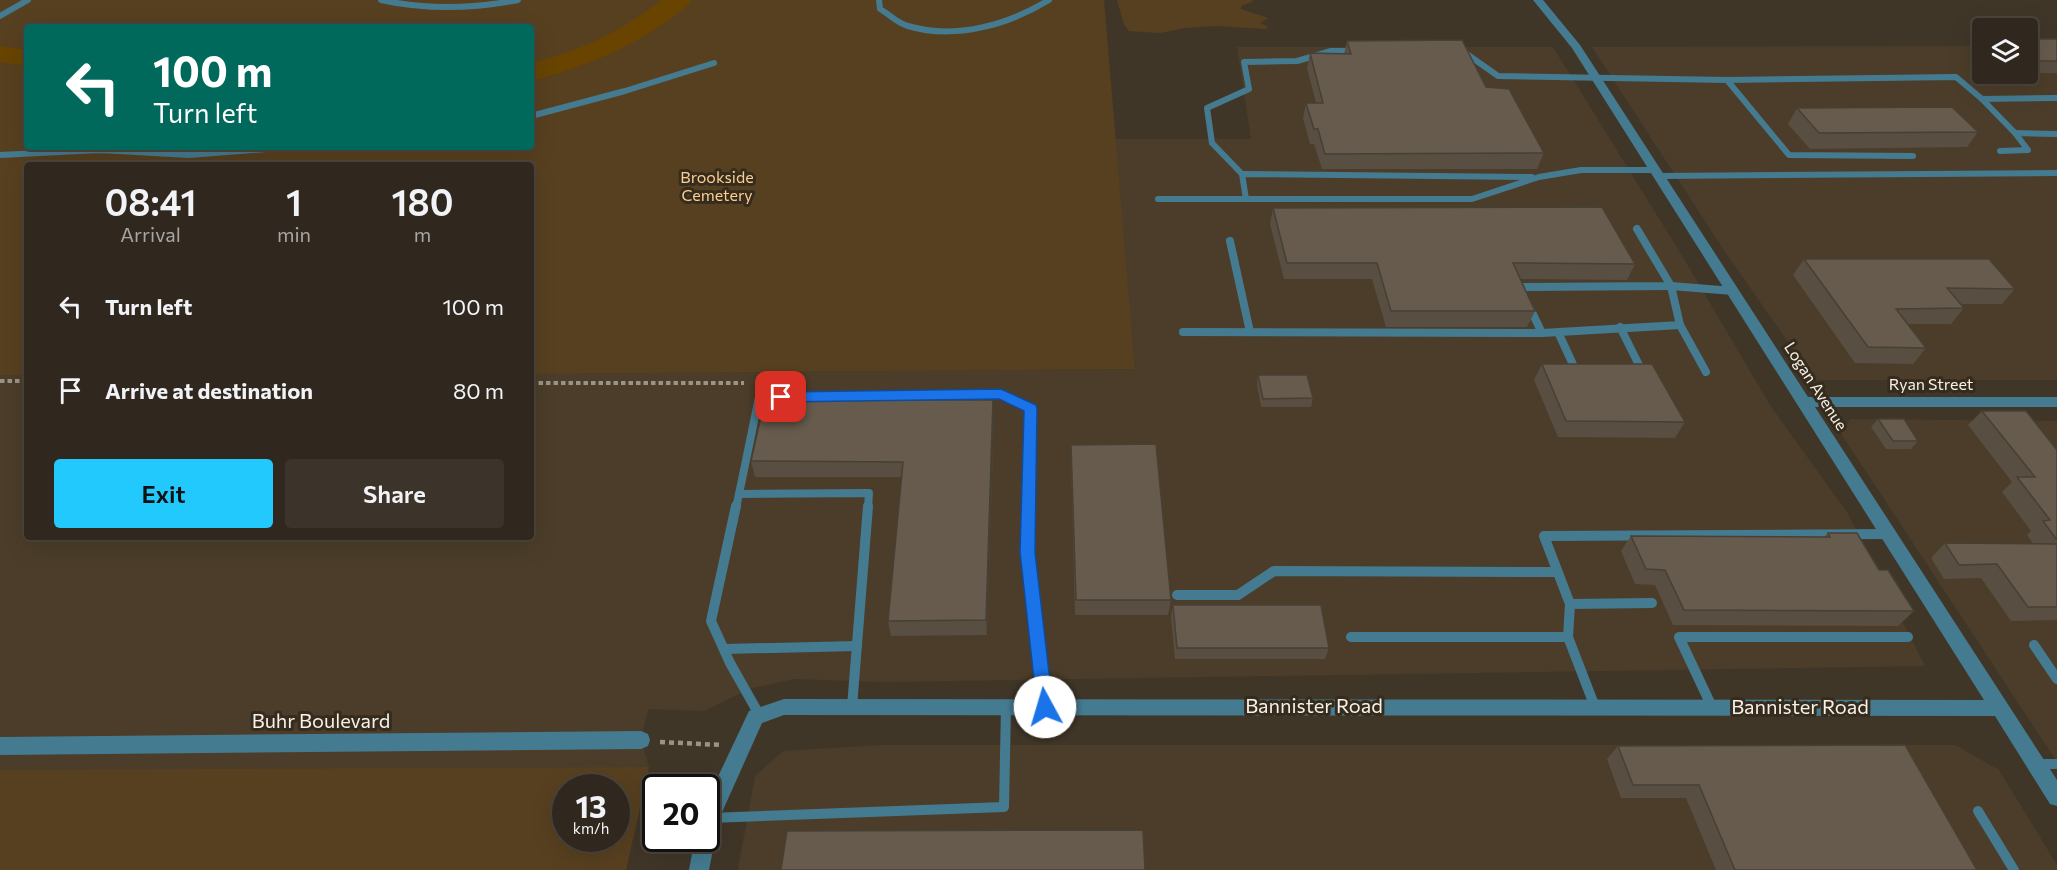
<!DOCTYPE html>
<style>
:root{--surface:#30281e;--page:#3c342b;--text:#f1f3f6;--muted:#a8a6a4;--line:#4b443c;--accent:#21c9fd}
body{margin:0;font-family:Commissioner,sans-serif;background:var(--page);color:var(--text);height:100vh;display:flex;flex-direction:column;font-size:22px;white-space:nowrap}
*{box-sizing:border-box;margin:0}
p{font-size:20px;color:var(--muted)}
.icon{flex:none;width:33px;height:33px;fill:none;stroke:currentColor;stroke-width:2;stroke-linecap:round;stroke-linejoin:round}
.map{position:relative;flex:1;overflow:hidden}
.side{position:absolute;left:24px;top:162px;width:510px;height:378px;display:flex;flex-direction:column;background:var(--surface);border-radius:6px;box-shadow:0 6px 24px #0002,0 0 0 2px var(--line)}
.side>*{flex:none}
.top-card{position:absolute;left:24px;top:24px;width:510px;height:126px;border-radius:6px;box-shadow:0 6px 24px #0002,0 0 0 2px var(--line);background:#00695c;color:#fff;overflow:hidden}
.tools{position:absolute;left:1972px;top:18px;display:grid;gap:12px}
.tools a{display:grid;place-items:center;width:66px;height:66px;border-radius:6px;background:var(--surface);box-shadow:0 6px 24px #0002,0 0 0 2px var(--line);font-size:30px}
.speed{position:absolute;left:552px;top:774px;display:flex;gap:12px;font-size:30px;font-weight:700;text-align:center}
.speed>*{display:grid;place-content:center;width:78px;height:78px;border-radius:50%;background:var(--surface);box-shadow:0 6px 24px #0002,0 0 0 2px var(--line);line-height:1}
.speed small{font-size:15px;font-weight:400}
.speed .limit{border:3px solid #111;border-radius:9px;background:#fff;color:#111}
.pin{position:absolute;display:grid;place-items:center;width:51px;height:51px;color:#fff;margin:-26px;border-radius:12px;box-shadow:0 3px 9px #0006}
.me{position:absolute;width:66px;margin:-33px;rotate:354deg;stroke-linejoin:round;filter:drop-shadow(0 0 4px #0008)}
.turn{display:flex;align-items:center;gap:21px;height:126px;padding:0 30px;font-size:27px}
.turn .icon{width:78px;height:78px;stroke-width:2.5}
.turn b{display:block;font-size:42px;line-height:51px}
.eta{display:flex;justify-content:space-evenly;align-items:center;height:102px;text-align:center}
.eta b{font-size:36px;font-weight:600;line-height:42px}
.button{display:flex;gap:12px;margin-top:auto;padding:12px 30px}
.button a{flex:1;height:69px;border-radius:6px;background:var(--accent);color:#111;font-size:24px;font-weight:600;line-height:69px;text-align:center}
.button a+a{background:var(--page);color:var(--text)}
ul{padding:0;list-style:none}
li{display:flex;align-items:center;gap:18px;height:84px;padding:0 30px}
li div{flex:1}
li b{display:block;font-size:22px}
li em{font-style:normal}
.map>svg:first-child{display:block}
</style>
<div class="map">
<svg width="2057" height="870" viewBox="0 0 2057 870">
<rect width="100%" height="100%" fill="#403628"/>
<!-- built -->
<g fill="#4b3d29" fill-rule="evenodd">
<polygon points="2028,45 2057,45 2057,380 1815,380 1727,255 1592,47 1983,46 1983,74 2028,74"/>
<path d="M1237,47H1553L1684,259L1770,405L1848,514L1925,666L884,682L795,679L752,688L704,711L648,709L641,740L649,767L626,870H0V375H27V537H531V374L1135,369L1115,139H1251ZM566,788H616V838H566Z"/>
<polygon points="1851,419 2057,421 2057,762 1840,432"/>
<polygon points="882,745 1955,745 1999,770 2057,865 2057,870 738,870 755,776 783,751"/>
</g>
<!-- green -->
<g fill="#574020" fill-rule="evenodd">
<path d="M0,0H1104L1135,369L531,374V165H27V375H0ZM27,27H531V147H27Z"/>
<polygon points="1117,0 1251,0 1254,1 1241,6 1241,9 1268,18 1260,23 1268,27 1266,29 1216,26 1185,28 1160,33 1129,31 1124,24"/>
<path d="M649,767L626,870H0V770ZM566,788H616V838H566Z"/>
</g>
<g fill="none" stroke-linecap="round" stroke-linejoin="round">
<!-- river -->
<g fill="#684400" fill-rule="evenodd">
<path d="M662,0H691L687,6C640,44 590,66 531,81V63C579,52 623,30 662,0Z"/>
<polygon points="0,46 27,50 27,66 0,62"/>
</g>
<!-- path-far1 -->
<g stroke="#9b9387" stroke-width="4" stroke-dasharray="4.5 3" stroke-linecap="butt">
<polyline points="0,381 27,381"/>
<polyline points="531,383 744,383"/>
</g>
<!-- path -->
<polyline stroke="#9b9387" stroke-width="4.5" stroke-dasharray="5 4" stroke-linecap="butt" points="660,742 722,745"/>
<!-- service-far2 -->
<g stroke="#457b91" stroke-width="6">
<path d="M381,0C427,10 472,9 518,0"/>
<path d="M879,0L880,9C889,14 897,23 908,26C955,40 1008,25 1049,0"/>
<polyline points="0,16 28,0"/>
<polyline points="1464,52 1498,76 1727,80 1956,77 1982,99 2057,98"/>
<polyline points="1727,80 1789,155 1913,156"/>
<polyline points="1982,99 2015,133"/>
<polyline points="531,116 625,91 714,63"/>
<polyline points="2000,151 2028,150 2015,133 2057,134"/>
<polyline points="0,155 100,150 189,155 293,147"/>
<polyline points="1242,174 1212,143 1207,108 1249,89 1244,62 1297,61 1331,51 1355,51"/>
<polyline points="1659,176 2057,173"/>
<polyline points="1158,199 1472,199 1539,177 1581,170 1655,170"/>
<polyline points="1246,199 1242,174 1532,177"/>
</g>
<!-- service-far1 -->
<g stroke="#457b91" stroke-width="8">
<polyline points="1230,241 1250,332"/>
<polyline points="1523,292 1520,287 1671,286 1637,229"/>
<polyline points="1529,306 1542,333"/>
<polyline points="1680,325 1706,372"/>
<polyline points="1620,327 1642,371"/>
<polyline points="1183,332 1542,333 1680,325 1671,286 1733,291"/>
<polyline points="1558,332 1576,371"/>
<polyline points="739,494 759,397 1001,394 1031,408 1029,508"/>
<polyline points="736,508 739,494 869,493 868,508"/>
</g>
<!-- service -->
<g stroke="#457b91" stroke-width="10">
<polyline points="736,506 711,621 730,663 760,716"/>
<polyline points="1029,506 1028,552 1045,707"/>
<polyline points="1177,595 1238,595 1274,571 1556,572"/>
<polyline points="1570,604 1544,536 1889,534"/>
<polyline points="1351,637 1568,637 1595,707"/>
<polyline points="1568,637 1570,604 1652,603"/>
<polyline points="2034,645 2057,679"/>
<polyline points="724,649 857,646"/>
<polyline points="852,707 868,506"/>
<polyline points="1712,707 1679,637 1908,637"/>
<polyline points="2036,764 2057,764"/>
<polyline points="1978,811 2014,870"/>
<polyline points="709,818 1004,807 1006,707"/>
</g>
<!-- minor -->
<g fill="#457b91" fill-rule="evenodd">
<polygon points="1533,0 1543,0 1580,45 1808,397 2057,397 2057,407 1815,407 2057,780 2057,806 2050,804 1995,716 784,715 762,723 719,819 709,870 689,870 695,838 706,838 706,802 749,711 784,699 1984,700 1572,48"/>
<polygon points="641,731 648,734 650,740 648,746 641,749 0,755 0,737"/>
</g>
</g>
<!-- wall -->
<g fill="#584e41">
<polygon points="1980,39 1983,39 1983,60 1972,50"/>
<rect x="2028" y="39" width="29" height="34"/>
<polygon points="1347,41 1486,87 1544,153 1537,169 1322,169 1314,144 1310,144 1303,118 1306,103 1316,103 1307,68 1310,53 1344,54"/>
<polygon points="1797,108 1978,132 1967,147 1810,149 1788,124"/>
<polygon points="1273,208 1635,264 1627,280 1520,279 1535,311 1527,327 1386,327 1372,279 1284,279 1270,224"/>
<polygon points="1804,259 2015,289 2002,304 1960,304 1964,308 1951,324 1908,324 1926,348 1913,364 1855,363 1793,275"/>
<polygon points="1542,364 1685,422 1675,438 1558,437 1534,380"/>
<polygon points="1258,375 1313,398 1311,407 1261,407 1257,384"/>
<polygon points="1982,411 2057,450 2057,620 2011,621 1981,578 1944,579 1931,558 1945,543 2033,544 2027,535 2031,531 2002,492 2012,482 1968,425"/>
<polygon points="994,416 987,635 891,636 888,621 902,477 755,477 751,461"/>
<polygon points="1878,419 1918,441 1911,449 1886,449 1871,427"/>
<polygon points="1071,445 1171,600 1168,615 1075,615 1071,460"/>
<polygon points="1828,533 1879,570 1914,611 1898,626 1673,625 1655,585 1635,584 1621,551 1631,536 1824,537"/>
<polygon points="1173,605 1329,648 1325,659 1175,659 1171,616"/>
<polygon points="1618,746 1977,870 1716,870 1686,798 1621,798 1607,759"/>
</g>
<!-- shaded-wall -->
<polygon fill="#474035" points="993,400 994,416 987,635 986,620"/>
<!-- building -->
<g fill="#665b4c" stroke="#474035" stroke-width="1.5">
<rect x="2028" y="39" width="29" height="22"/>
<polygon points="1462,40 1486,87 1509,89 1544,153 1325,154 1318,129 1314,129 1306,103 1323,103 1310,53 1351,54 1347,41"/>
<polygon points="1952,107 1978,132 1819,133 1797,108"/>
<polygon points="1602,207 1635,264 1513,263 1535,311 1391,311 1377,263 1287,263 1273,208"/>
<polygon points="1804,259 1989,259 2015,289 1947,288 1964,308 1896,309 1926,348 1868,347"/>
<polygon points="1542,364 1652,364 1685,422 1566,421"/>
<polygon points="1258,375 1307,375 1313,398 1263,399"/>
<polygon points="765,399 993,400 986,620 888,621 903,462 751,461"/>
<polygon points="1982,411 2026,411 2057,450 2057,540 2043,521 2050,520 2017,477 2035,477"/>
<polygon points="1878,419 1904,419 1918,441 1893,441"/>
<polygon points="1156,444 1171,600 1076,600 1071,445"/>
<polygon points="1828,533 1857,533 1879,570 1888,570 1914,611 1684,610 1665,570 1646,569 1631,536 1830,537"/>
<polygon points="1945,543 2057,544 2057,607 2028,607 1997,564 1959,565"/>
<polygon points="1173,605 1321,605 1329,648 1177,648"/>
<polygon points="1905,745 1977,870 1735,870 1699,785 1633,785 1618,746"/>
<polygon points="1143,830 1145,870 781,870 787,831"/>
</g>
<!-- route -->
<polygon fill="#1a73e8" stroke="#114b97" stroke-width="1.5" points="1001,389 1036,405 1037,408 1035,552 1053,707 1051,712 1045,715 1039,712 1037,707 1020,552 1024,411 999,399 781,402 774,397 781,392"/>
<g text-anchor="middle" stroke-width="6" stroke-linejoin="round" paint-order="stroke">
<!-- park labels -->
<g font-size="16" fill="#fcce90" stroke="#362c1e">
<text x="717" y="183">Brookside<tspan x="717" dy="18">Cemetery</tspan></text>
</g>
<!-- street labels -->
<g font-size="16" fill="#f8f1e8" stroke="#362c1e">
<text x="1931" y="390">Ryan Street</text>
<text transform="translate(1816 386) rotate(57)" y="6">Logan Avenue</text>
</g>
<!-- near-street labels -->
<g font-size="20" fill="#f8f1e8" stroke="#362c1e">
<text x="1314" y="713">Bannister Road</text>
<text x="1800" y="714">Bannister Road</text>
<text x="321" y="728">Buhr Boulevard</text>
</g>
</g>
</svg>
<div class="tools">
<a><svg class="icon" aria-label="layers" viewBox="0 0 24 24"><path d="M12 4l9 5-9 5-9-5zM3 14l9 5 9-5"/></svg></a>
</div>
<div class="speed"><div>13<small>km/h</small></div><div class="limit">20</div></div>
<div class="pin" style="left:781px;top:397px;background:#d93025"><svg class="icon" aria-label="arrive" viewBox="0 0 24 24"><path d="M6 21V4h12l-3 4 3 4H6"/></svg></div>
<svg class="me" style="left:1045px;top:707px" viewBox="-20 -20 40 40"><circle r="19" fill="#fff"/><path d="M0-13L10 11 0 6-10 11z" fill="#1a73e8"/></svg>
<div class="top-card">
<div class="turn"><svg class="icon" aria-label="left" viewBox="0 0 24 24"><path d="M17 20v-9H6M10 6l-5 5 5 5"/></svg><div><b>100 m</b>Turn left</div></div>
</div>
<section class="side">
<div class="eta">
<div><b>08:41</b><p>Arrival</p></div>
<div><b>1</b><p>min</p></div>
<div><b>180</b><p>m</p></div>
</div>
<ul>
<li><svg class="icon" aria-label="left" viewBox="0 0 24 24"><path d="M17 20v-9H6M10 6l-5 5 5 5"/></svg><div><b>Turn left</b></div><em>100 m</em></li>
<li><svg class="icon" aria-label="arrive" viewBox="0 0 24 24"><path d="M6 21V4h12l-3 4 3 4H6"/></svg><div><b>Arrive at destination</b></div><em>80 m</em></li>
</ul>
<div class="button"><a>Exit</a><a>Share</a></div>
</section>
</div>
